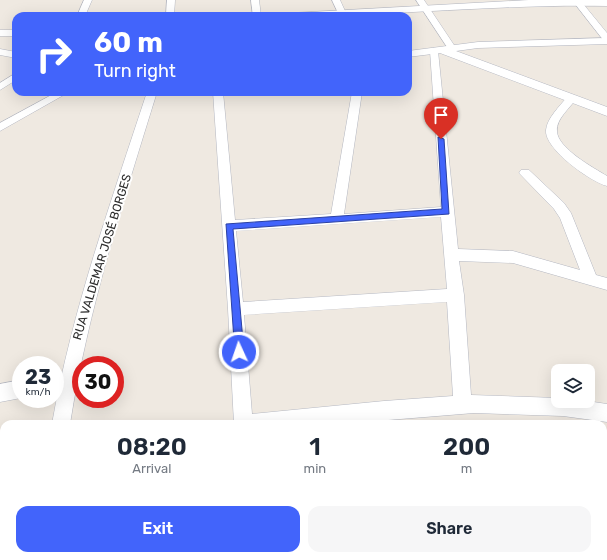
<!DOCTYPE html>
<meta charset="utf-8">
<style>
:root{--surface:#fff;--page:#f6f6f7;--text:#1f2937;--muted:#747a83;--accent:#4264fb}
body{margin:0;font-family:Rubik,sans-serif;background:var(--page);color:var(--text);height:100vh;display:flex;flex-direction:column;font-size:15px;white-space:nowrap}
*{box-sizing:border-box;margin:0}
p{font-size:13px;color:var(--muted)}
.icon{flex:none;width:22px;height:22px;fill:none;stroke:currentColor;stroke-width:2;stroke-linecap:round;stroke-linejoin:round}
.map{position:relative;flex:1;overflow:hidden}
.sheet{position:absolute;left:0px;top:420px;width:607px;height:140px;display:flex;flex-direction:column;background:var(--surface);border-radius:12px 12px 0 0;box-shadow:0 4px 16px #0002}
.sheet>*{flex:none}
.guide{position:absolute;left:12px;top:12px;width:400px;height:84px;border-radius:12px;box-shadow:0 4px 16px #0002;background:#4264fb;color:#fff;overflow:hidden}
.controls{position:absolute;left:551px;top:364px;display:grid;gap:8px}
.controls a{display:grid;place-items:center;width:44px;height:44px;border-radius:8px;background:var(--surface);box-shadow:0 4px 16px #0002;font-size:20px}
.speed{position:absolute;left:12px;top:356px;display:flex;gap:8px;font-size:20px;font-weight:700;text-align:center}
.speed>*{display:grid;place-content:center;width:52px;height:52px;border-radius:50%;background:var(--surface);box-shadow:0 4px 16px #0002;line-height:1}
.speed small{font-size:10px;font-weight:400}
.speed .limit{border:6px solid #d22;background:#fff;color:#111}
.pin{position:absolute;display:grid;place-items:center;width:34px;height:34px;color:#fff;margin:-41px -17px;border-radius:50% 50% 50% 0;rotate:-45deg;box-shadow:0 0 4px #0007}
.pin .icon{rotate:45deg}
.me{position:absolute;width:44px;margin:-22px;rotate:357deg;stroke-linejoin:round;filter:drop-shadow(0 0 3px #0008)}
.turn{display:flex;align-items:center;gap:14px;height:84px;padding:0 16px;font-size:18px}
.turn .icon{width:52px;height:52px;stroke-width:2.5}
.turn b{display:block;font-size:28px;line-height:34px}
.eta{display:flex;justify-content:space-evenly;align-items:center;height:68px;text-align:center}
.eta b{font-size:24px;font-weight:600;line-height:28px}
.cta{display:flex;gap:8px;margin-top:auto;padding:8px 16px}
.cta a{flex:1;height:46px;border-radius:12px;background:var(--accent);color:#fff;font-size:16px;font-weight:600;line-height:46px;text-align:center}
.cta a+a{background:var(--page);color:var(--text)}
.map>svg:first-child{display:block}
</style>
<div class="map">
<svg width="607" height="560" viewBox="0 0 607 560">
<rect width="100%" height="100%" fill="#efe9e1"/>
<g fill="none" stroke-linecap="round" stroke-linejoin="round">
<!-- minor casing -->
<g stroke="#b4b7c1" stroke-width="1">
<g id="minor">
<polygon points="84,0 92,0 85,16 77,16"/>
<polygon points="167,0 175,0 174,16 166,16"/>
<polygon points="251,0 259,0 261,16 253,16"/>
<polygon points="332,0 340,0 346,13 345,15 339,15"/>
<polygon points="416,0 424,0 456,48 455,50 449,50"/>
<polygon points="572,0 580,0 607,33 607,42 604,41"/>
<path d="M434,48L438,51L458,249L513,251L580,270L560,218L554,209L519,173L521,170H529L564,203L571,213L596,275L607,278V290L513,263L459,261L464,295L471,395L558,398V401H587L607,404V422L563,416L474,413L339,424H234L228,309L213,92H223L235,220L331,214L352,92H362L344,214L441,207L430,51ZM441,217L447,289L243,302L236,231ZM447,302L453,396L384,401L252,414L244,315Z"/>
<polygon points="16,73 16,80 0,90 0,83"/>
<polygon points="57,92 69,92 0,131 0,123"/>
<path d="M147,92H157C123,202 88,310 70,424H52C72,310 111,202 147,92Z"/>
<path d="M571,96L576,99C570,108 556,119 557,131C557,148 594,168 607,176V186C591,182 544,149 546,130C547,118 560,106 567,97Z"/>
<polygon points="21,380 21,398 0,402 0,384"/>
<rect x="32" y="556" width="22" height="4"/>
<rect x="207" y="556" width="22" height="4"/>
</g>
</g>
<!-- tertiary casing -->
<g stroke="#b4b7c1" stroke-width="1">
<g id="tertiary">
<path d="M529,0H607V6C500,4 394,16 288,16L293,13Z"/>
<rect x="0" y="30" width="16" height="6"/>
<polygon points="607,38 607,44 478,48 456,51 607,107 607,116 440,53 408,57 408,51 478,42"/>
<polygon points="0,49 16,52 16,58 0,55"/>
</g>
</g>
<!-- minor -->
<use href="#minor" fill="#fff" fill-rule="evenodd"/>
<!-- tertiary -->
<use href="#tertiary" fill="#fff" fill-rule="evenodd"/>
</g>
<!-- route -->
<polygon fill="#4264fb" stroke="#2b41a3" points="438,137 444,139 449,214 233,229 244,352 242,355 239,357 235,355 226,224 442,209"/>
<g text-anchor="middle" stroke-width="4" stroke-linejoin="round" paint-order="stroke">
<!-- street labels -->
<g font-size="12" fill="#2e2e2e" stroke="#fff">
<text transform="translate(102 257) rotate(-73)" y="4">RUA VALDEMAR JOSÉ BORGES</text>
</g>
</g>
</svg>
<div class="controls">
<a><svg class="icon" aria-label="layers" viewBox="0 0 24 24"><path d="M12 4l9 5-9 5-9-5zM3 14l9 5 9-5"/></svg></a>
</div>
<div class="speed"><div>23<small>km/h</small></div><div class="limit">30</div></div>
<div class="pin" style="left:441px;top:139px;background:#d93025"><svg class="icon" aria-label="arrive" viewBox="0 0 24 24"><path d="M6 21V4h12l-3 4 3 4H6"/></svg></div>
<svg class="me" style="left:239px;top:352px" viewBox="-20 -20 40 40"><circle r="17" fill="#4264fb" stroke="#fff" stroke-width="3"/><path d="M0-11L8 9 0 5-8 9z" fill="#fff"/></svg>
<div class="guide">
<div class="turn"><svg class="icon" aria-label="right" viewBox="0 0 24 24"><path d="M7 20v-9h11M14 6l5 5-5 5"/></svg><div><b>60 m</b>Turn right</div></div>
</div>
<section class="sheet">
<div class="eta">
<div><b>08:20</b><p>Arrival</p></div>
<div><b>1</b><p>min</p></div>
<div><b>200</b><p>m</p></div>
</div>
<div class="cta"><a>Exit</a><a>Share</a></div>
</section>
</div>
